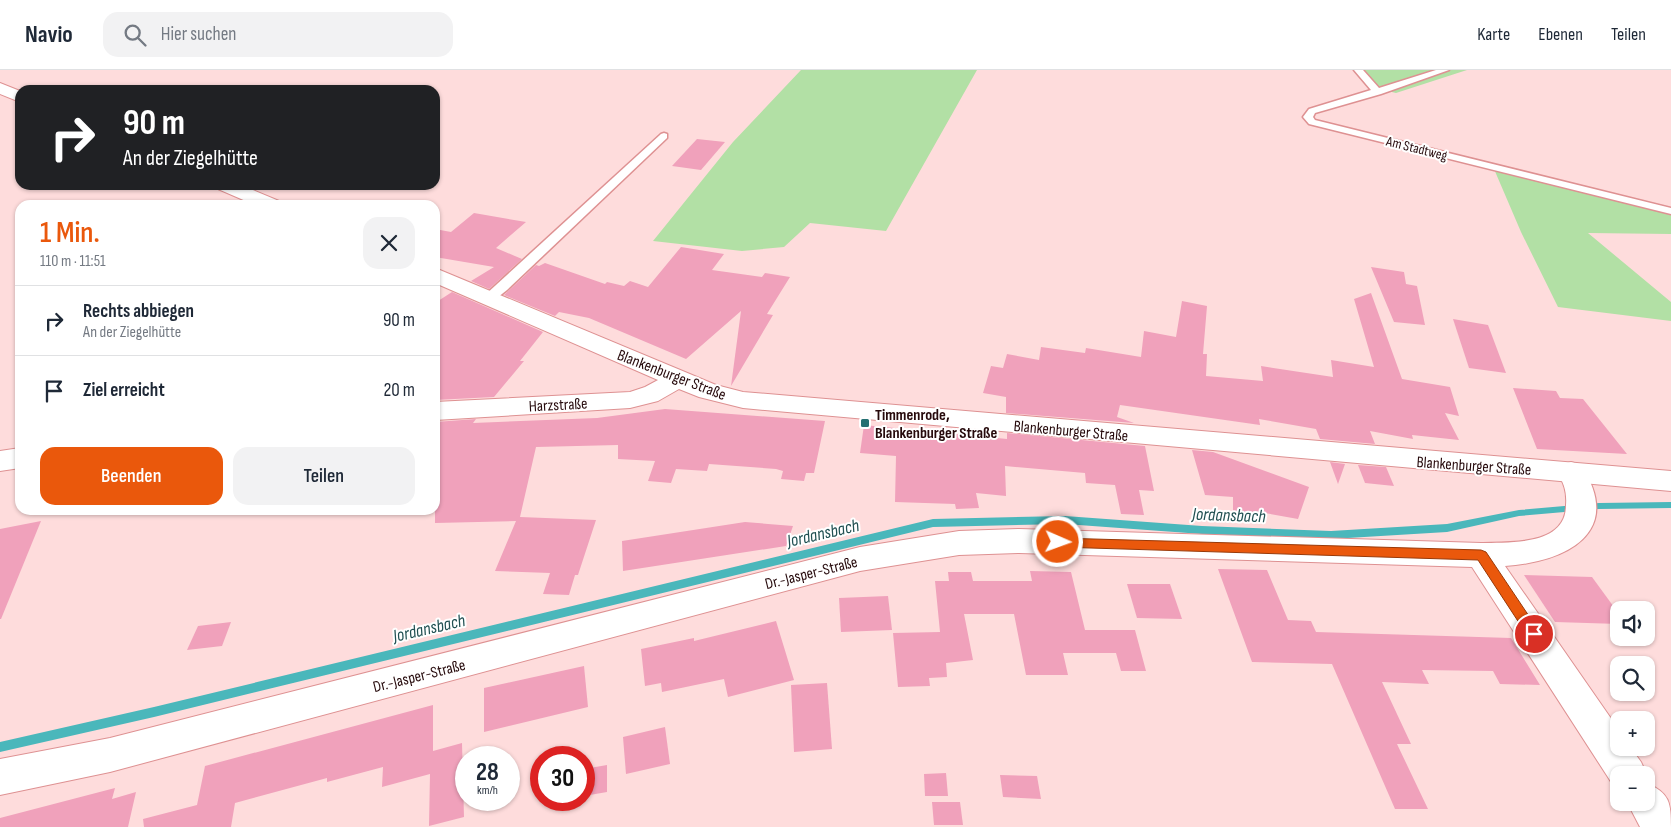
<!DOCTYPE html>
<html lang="de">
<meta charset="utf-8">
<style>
:root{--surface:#fff;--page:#f2f2f3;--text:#1f2937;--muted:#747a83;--line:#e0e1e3;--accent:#ea580c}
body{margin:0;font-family:"Sofia Sans Condensed",sans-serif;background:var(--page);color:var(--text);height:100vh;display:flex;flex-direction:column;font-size:19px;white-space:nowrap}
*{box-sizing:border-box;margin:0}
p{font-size:16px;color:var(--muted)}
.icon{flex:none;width:28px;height:28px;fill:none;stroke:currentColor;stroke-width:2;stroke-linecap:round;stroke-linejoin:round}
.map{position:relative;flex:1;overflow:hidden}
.panel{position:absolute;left:15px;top:130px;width:425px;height:315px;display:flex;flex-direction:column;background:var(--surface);border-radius:15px;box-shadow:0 1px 4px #0004}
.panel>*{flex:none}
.guide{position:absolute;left:15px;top:15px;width:425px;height:105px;border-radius:15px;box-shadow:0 1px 4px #0004;background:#202124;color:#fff;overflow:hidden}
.fabs{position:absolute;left:1610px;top:531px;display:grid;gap:10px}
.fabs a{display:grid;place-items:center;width:45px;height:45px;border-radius:10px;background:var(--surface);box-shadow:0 1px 4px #0004;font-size:25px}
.speed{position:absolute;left:455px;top:676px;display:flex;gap:10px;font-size:25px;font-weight:700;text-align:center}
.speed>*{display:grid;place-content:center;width:65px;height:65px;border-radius:50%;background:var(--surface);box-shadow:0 1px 4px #0004;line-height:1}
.speed small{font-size:12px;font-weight:400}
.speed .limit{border:8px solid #d22;background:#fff;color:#111}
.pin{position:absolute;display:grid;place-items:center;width:42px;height:42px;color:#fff;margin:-21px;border:2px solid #fff;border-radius:50%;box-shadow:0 1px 5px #0007}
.me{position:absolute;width:55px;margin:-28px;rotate:92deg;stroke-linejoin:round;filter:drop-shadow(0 0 4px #0008)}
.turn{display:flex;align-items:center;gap:18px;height:105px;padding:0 25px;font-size:22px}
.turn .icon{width:65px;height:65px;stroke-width:2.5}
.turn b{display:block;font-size:35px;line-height:42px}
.round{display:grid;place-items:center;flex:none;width:52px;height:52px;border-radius:15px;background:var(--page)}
.head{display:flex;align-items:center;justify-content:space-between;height:85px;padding:0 25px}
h1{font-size:30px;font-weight:600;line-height:38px;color:var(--accent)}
.button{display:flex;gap:10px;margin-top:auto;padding:10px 25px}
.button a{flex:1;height:58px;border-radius:15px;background:var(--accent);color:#fff;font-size:20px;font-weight:600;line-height:58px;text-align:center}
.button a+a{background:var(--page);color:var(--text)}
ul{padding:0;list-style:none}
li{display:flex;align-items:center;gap:15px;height:70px;padding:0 25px;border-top:1px solid var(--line)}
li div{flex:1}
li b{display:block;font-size:19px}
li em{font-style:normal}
header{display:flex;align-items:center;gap:30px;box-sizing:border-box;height:70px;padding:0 25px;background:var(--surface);border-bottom:1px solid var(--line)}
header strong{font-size:24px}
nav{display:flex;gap:28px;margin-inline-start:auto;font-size:18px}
.search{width:350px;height:45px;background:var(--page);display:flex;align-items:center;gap:12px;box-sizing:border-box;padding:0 18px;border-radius:15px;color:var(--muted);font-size:19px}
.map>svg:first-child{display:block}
</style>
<header>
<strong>Navio</strong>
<div class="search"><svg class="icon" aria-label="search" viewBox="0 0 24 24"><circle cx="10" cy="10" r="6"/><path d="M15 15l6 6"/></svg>Hier suchen</div>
<nav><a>Karte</a><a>Ebenen</a><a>Teilen</a></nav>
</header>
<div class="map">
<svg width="1671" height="757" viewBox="0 0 1671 757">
<rect width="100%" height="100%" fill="#fedcdc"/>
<!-- green -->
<g fill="#b2e0a5">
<polygon points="801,0 977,0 886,161 810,153 784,177 742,181 653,171 733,72"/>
<polygon points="1355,0 1467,0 1396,23 1371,17"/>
<polygon points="1494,99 1671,143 1671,164 1588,163 1671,232 1671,251 1558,237 1521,162"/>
</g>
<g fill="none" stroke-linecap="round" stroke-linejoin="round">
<!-- stream -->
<polygon fill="#4ab7bb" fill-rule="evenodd" points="1671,432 1671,438 1599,439 1519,446 1447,462 1331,469 1202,464 1065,454 933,457 154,647 0,682 0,672 154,637 933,449 1065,446 1202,456 1331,461 1447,454 1519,440 1599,433"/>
</g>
<!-- building -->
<g fill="#f0a1bb">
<polygon points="697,69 725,72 701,100 672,96"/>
<polygon points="474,143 526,152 496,178 522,189 489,219 471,211 494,197 435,187 435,159 451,162"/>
<polygon points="681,177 724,184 712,200 762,207 765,203 790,207 767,244 773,245 731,316 741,241 686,289 589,248 559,242 555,246 504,225 536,195 539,196 545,193 605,214 607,212 624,216 630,211 648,217"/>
<polygon points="1371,197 1404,202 1406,214 1417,216 1425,255 1394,252"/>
<polygon points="452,222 543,262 520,291 524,291 494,327 435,330 435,233"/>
<polygon points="1371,223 1402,309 1450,317 1459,346 1445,343 1459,370 1412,365 1413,369 1370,361 1375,374 1320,369 1316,359 1259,349 1260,355 1120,335 1117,347 1134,353 1006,343 1006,327 983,323 991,296 1003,298 1007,284 1039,290 1041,277 1085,283 1086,278 1141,287 1144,261 1176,267 1182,231 1207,236 1203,284 1207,284 1206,306 1263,311 1261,296 1333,307 1331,290 1374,297 1354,229"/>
<polygon points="1453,249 1488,255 1506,303 1469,298"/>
<polygon points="1513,318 1556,321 1560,328 1583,329 1627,384 1537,379"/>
<polygon points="665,339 825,351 814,403 806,403 804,411 781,409 783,401 776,399 709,394 707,401 676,399 671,413 648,411 655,391 618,389 618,375 536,377 520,447 596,450 578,505 575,505 569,525 543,524 550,503 495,501 516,451 435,453 435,352 476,349 473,353 597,348"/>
<polygon points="864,355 1007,369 1007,363 1145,376 1154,421 1139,420 1144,445 1121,444 1115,415 1086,413 1085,403 1005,396 1006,426 976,423 979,438 956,439 955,434 895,432 896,386 860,383"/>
<polygon points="1192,380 1213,382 1309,417 1298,449 1259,442 1257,451 1233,444 1233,427 1205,425"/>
<polygon points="1330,392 1345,394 1338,414"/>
<polygon points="1358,395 1386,397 1394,416 1365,413"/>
<polygon points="41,451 1,549 0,549 0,459"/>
<polygon points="745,452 793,456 786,476 623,501 622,471"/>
<polygon points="1218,499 1267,500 1288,550 1311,551 1316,562 1511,568 1540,615 1500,614 1493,601 1422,600 1429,614 1382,612 1411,674 1397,674 1428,739 1395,739 1332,594 1252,592"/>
<polygon points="1030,501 1071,502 1085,560 1135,560 1146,601 1121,601 1116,583 1063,583 1068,605 1026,605 1014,544 964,544 973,590 946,593 947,607 929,608 930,616 898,617 893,563 940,562 935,511 949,511 948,502 971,502 973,511 1032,511"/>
<polygon points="1524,505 1592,507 1619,544 1619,554 1555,552"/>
<polygon points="1127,514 1170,514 1182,549 1137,548"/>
<polygon points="888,526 892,560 841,562 839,528"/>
<polygon points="776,551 794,610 728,627 724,609 662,622 661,613 645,616 641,579 694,568 694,571"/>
<polygon points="231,552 222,576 187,580 198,556"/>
<polygon points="584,596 588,637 484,662 484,618"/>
<polygon points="827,613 832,679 794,682 791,615"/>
<polygon points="433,635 433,681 462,673 464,747 429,756 430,704 382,717 383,697 327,712 327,708 235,733 231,757 144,757 143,749 197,735 205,696"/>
<polygon points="665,657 670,694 626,704 623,667"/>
<polygon points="607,695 607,722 584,726 584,699"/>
<polygon points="946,703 948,726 925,726 924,704"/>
<polygon points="1000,705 1037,706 1041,729 1003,727"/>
<polygon points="115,718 112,729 136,722 128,757 0,757 0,748"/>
<polygon points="932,732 960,732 963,755 934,755"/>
</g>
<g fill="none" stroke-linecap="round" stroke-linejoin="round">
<!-- lane casing -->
<g stroke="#de9192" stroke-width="3">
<g id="lane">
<polygon points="1354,0 1363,0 1379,18 1436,0 1449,0 1381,24 1315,43 1313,47 1315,50 1671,138 1671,144 1309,54 1303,47 1309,39 1371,20"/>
<polygon points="664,63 667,64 667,68 507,220 493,231 485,231 483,228 485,225 661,64"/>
</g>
</g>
<!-- street casing -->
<g stroke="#de9192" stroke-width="2">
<g id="street">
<path d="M1571,392L1581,395C1625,463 1566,492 1505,496L1619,660V678H1631L1641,692L1647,705L1646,707V705H1619V719L1615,718L1472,497L1019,483L959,485L860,501L110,702L0,725V689L110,668L860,477L959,461L1019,459L1481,473C1510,472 1566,476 1566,435C1567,422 1564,413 1557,402L1561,395Z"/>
<path d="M1646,713C1670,723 1671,733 1671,757H1640L1627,732H1646Z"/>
</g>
</g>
<!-- secondary casing -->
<g stroke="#de9192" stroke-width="2">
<g id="secondary">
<polygon points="0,13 20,21 20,32 0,24"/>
<polygon points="215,115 241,115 279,131 282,135 255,135 218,119"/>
<polygon points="435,198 685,302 716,315 743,322 1671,401 1671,421 743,338 699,327 679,319 658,331 630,338 435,350 435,332 630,322 645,317 658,310 435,213"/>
<polygon points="20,378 20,398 0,401 0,381"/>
</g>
</g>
<!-- lane -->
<use href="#lane" fill="#fff" fill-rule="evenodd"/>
<!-- street -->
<use href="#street" fill="#fff" fill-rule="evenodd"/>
<!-- secondary -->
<use href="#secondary" fill="#fff" fill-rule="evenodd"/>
</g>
<!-- route -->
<polygon fill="#ea580c" stroke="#983908" points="1058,468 1481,480 1486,482 1541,564 1539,568 1534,569 1529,568 1478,490 1058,477 1053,476 1051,472 1053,469"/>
<!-- markers -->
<rect fill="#247072" stroke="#fff" stroke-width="2" x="860" y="348" width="10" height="10" rx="2.5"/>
<g text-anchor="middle" stroke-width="4" stroke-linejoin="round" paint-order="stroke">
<!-- far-street labels -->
<g font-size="14" fill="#260a0c" stroke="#fff">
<text transform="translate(1417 78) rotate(14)" y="5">Am Stadtweg</text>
</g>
<!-- street labels -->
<g font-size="16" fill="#260a0c" stroke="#fff">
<text transform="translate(672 304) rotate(21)" y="6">Blankenburger Straße</text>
<text transform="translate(558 334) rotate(-3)" y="6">Harzstraße</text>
<text transform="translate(1071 360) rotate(5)" y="6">Blankenburger Straße</text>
<text transform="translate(1474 395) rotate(4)" y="6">Blankenburger Straße</text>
<text transform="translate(811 502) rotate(-14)" y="6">Dr.-Jasper-Straße</text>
<text transform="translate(419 605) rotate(-14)" y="6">Dr.-Jasper-Straße</text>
</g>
<!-- poi labels -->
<g font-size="16" font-weight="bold" fill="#260a0c" stroke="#fff" text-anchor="start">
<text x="875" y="350">Timmenrode,<tspan x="875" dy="18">Blankenburger Straße</tspan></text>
</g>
<!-- water labels -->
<g font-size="18" font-style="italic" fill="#215052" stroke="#fff">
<text transform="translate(1229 445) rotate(2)" y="6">Jordansbach</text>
<text transform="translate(823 463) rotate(-13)" y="6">Jordansbach</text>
<text transform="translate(429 558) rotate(-13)" y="6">Jordansbach</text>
</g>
</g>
</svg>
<div class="fabs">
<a><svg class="icon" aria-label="sound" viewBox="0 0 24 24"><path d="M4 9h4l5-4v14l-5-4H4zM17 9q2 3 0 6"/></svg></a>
<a><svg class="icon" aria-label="search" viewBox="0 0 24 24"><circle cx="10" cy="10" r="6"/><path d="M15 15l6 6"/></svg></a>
<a>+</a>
<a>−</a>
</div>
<div class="speed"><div>28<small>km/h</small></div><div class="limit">30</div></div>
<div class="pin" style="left:1534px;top:564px;background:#d93025"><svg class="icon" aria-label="arrive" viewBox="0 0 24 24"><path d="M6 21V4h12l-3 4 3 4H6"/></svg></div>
<svg class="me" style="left:1058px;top:472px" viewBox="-20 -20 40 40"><circle r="17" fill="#ea580c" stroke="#fff" stroke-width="3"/><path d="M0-11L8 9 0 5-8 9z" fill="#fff"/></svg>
<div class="guide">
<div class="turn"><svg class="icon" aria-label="right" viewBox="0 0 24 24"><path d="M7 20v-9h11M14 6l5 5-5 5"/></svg><div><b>90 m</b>An der Ziegelhütte</div></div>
</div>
<section class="panel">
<div class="head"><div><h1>1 Min.</h1><p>110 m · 11:51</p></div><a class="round"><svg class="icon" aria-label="close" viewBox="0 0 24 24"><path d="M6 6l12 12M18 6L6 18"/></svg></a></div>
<ul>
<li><svg class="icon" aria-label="right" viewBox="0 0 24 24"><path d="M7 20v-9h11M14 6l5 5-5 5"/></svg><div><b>Rechts abbiegen</b><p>An der Ziegelhütte</p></div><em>90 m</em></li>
<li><svg class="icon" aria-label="arrive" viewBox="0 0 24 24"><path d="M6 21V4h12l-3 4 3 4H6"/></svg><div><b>Ziel erreicht</b></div><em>20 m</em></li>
</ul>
<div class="button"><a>Beenden</a><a>Teilen</a></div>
</section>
</div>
